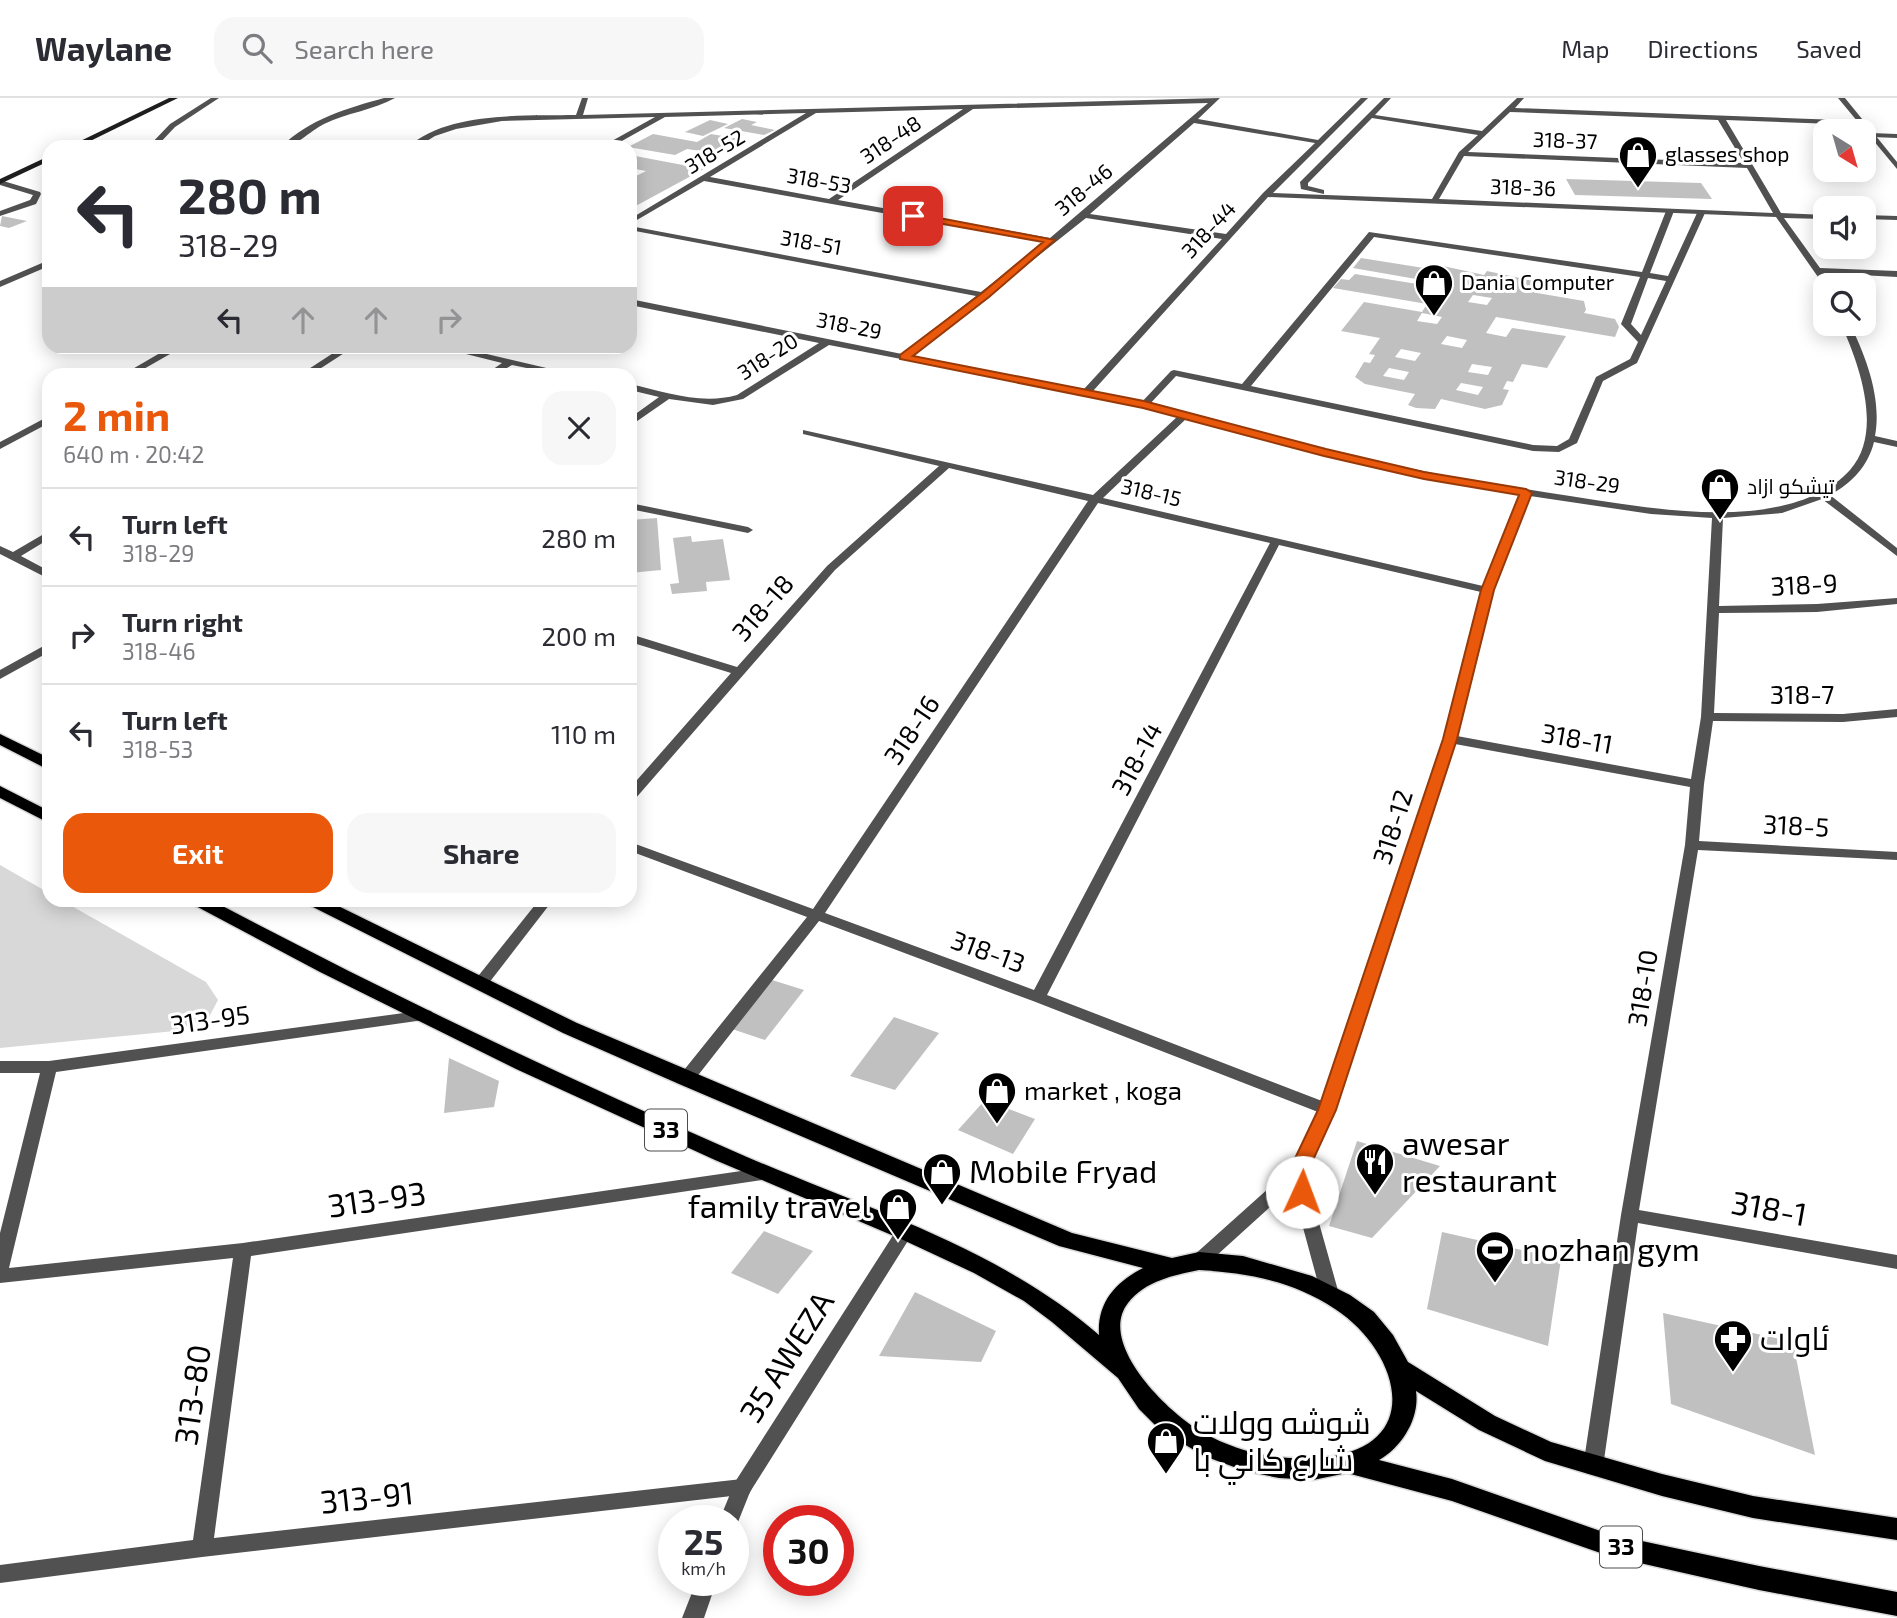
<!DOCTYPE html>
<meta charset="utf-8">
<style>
:root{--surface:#fff;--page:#f7f7f7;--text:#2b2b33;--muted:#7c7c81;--line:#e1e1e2;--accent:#ea580c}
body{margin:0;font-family:"Exo 2",Cairo,sans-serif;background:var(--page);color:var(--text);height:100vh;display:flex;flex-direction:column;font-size:26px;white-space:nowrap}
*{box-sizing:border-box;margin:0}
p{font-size:23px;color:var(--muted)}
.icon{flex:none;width:38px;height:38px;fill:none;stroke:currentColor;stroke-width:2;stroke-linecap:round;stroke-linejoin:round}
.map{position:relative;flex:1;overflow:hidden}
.sheet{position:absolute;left:42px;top:270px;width:595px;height:539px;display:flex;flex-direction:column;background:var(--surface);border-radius:21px;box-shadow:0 4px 18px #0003}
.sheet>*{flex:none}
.hud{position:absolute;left:42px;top:42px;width:595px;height:214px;border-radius:21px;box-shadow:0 4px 18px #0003;background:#fff;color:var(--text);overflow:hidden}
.needle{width:46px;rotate:143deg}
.buttons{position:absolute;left:1813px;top:21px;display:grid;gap:14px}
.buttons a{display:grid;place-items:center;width:63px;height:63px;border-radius:14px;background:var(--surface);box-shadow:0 4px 18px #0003;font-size:35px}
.speed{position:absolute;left:658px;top:1407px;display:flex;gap:14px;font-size:35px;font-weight:700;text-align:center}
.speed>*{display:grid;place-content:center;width:91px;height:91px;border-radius:50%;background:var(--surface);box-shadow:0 4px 18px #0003;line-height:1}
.speed small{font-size:18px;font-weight:400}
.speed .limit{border:10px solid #d22;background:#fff;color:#111}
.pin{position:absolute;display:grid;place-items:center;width:60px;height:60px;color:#fff;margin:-30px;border-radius:14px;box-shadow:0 4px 10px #0006}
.me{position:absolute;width:77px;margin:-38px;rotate:2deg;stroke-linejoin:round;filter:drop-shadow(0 0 5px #0008)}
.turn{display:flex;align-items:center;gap:24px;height:147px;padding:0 21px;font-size:32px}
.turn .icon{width:91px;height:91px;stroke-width:2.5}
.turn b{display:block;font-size:49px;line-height:60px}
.lanes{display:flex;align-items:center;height:66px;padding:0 21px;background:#0003;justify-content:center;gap:35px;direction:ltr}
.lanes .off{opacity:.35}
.round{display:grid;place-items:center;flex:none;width:74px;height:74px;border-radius:21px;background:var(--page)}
.head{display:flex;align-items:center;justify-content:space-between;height:119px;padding:0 21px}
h1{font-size:42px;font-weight:700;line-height:52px;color:var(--accent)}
.action{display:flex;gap:14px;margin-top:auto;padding:14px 21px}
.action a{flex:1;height:80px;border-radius:21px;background:var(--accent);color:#fff;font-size:28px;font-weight:700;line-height:80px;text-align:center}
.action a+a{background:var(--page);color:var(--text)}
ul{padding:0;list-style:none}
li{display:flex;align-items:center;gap:21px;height:98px;padding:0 21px;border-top:2px solid var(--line)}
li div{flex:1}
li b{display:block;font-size:26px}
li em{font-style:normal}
header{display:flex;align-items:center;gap:42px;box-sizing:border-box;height:98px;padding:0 35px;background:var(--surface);border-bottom:2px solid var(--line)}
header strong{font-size:33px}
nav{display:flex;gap:38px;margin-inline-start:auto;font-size:24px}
.search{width:490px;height:63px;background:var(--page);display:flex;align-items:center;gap:18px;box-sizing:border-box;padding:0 24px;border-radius:21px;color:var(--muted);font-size:26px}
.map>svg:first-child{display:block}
</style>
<header>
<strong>Waylane</strong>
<div class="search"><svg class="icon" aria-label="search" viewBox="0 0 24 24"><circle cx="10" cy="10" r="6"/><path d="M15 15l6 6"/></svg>Search here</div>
<nav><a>Map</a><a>Directions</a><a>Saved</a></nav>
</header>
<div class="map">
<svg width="1897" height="1520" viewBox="0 0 1897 1520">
<rect width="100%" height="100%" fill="#fff"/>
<!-- green -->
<polygon fill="#d8d8d8" points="0,767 49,795 49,802 61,802 206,884 218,902 209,919 175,933 0,950"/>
<!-- building -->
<g fill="#c0c0c0" fill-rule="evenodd">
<polygon points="742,21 757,24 751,27 775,32 764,37 724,30"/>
<polygon points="710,22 728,26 703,38 685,34"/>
<polygon points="653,36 697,44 711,36 746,42 720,56 687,51 675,57 628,49"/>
<polygon points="630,57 704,71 632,110 630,78 634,79 646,73 630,70"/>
<polygon points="1566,81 1701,85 1712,101 1575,97"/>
<polygon points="2,118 27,123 9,130 0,128"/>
<path d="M1361,160L1430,171L1434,166L1484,177L1487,173L1543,185L1537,195L1584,203L1586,212L1584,215L1615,221L1619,229L1615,239L1496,219L1486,235L1506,239L1512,230L1566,238L1547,270L1522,266L1513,284L1507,283L1503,291L1509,292L1502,307L1485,311L1441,301L1435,311L1416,310L1408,307L1415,296L1365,286L1355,279L1364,264L1370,265L1375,257L1369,256L1380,240L1341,233L1364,204L1422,214L1427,206L1333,190L1341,181L1349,182L1355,176L1436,189L1439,185L1353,170ZM1473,197L1492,200L1487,207L1468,204ZM1422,215L1442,219L1437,226L1417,223ZM1447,238L1467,242L1462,250L1441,246ZM1401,251L1421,255L1415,263L1395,259ZM1472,266L1492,269L1488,277L1468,274ZM1389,270L1409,274L1404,282L1383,278ZM1461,285L1483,289L1478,297L1456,292Z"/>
<polygon points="657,420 661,472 630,475 630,422"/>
<polygon points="691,438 692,444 723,441 730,482 706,484 707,493 672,496 670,486 679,485 673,440"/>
<polygon points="772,882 804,892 765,942 732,931"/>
<polygon points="894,919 939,935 895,992 850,978"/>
<polygon points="449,960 499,983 494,1009 444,1015"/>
<polygon points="985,1002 1035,1021 1013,1056 958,1032"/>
<polygon points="1357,1043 1440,1068 1372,1140 1329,1128"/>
<polygon points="764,1133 813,1153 778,1196 731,1175"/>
<polygon points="1442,1134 1561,1161 1548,1248 1427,1211"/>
<polygon points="915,1194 996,1233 981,1264 879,1258"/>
<polygon points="1663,1215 1793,1244 1815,1357 1671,1306"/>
</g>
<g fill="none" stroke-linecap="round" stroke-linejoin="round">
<!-- primary casing -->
<g stroke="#dbdbdb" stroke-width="3">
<g id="primary">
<polygon points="0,636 49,660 49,672 0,647"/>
<polygon points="0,688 49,713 49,725 0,700"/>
<path d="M189,802H211C381,892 555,975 731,1052C857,1108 994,1146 1099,1237C1097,1204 1116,1184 1143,1170L1059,1148L679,986L563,935L307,806L304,802H326L577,925L1072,1135L1172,1160L1199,1154L1243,1158L1312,1178L1350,1197L1374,1214L1393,1237L1408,1264L1495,1318L1551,1344L1662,1376L1753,1398L1897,1420V1442L1753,1420L1662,1398L1545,1363L1479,1332L1416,1293C1420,1320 1402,1349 1379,1362L1452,1381L1609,1436L1759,1468L1897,1494V1518L1759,1492L1609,1458L1452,1403L1347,1375L1313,1382L1279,1380L1245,1373L1204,1358L1159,1331L1139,1311L1118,1280L1052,1224L1024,1203L974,1175L901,1141L715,1062L516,971L320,874L192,806ZM1199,1172C1248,1175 1294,1183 1335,1211C1398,1252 1427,1346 1327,1359C1285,1364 1241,1356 1204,1335C1171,1318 1096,1246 1128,1205C1145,1183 1174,1177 1199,1172Z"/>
</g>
</g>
<!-- service -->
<g fill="#515151" fill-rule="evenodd">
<polygon points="211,0 219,0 175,29 156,49 148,49 170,26"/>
<polygon points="0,82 40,94 41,96 36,106 0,118 0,113 30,102 33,97 0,87"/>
<path d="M1670,111L1674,113L1650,175L1668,178L1697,115L1701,113L1705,115L1637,265L1603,283L1577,345L1559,354L1533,353L1176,278L1147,309L1139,307L1171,273L1174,272L1242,286L1369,134L1642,174L1666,113ZM1374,139L1640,179L1621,226L1638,244L1630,261L1596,279L1569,341L1557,348L1533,347L1251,288ZM1648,180L1666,183L1641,237L1631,226Z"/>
<polygon points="630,405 748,429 753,432 748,435 630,411"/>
</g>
<!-- minor -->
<g fill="#515151" fill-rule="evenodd">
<path d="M384,0H395C374,12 346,15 324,26C310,33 296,49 281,49C309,21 348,10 384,0Z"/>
<path d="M582,0H588L583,17L1220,0L1198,21L1318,42L1361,0H1368L1273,95L1432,101L1459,54L1478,37L1372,20L1308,85V88L1324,92V96L1301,91L1300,84L1384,0H1391L1375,17L1482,33L1517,0H1524L1515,10L1865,23L1862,27L1726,22L1781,115L1825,117V121L1784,120L1820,170L1897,173V179L1824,175L1832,187L1825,189L1776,119L1268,99L1093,293C1182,311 1268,338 1356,359C1426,375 1498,387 1570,398C1629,407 1689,418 1749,413C1784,410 1826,399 1850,372C1884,334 1859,266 1841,226H1850C1866,259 1882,300 1875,338L1897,343V349L1874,344C1868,368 1852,385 1830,397L1897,450V458L1822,401L1782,415L1723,420L1719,508L1817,506L1897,500V506L1817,514L1719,515L1714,615L1843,616L1897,611V619L1843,624L1713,623L1704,686L1699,743L1897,754V762L1698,752L1639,1112L1897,1157V1171L1638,1125L1603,1369L1600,1375L1593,1377L1586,1375L1583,1369L1621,1117L1685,747L1690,689L1455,646L1335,1011L1305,1075L1339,1196L1336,1201L1330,1203L1324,1201L1321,1196L1292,1089L1205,1168L1199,1170L1193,1168L1190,1163L1193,1158L1290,1071L1318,1014L1033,903L819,823L692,985H680L678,981L680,977L807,819L630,753V744L813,811L1088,403L949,370L835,472L635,701L630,702V690L731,575L630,544V536L737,569L827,468L939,368L803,336V332L1093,397L1178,318L1097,299L829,247L743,301L713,307L669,301L630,328V320L659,299L630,292V286C665,294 701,307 737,297L819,245L630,207V201L902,256L976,198L630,132V128L981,194L1045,144L704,83L630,126V121L806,15L665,19L611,49H601L655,19L502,23L456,31L435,38L417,49H408C448,13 526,18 576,17ZM1208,5L1050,140L838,102L973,11ZM963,11L829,101L710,79L816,15ZM1510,14L1718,22L1744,65L1468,54ZM1194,25L1315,45L1263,95L1226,136L1090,116ZM1464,58L1747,70L1773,115L1439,101ZM1086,120L1222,141L1084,291L912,258ZM1187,320L1357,365L1520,397L1483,488L1103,400ZM1530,398L1651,416L1712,420L1701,619L1691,681L1457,638L1493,492ZM1098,405L1270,445L1034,892L825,815ZM1279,447L1481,494L1444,641L1322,1003L1047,897Z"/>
<polygon points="1870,35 1897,36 1897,40 1873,39 1870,39"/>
<polygon points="1864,117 1897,118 1897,122 1864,121"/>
<polygon points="49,162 49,168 0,189 0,183"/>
<polygon points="172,248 184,248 135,276 124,276"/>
<polygon points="344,248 355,248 312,276 301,276"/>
<polygon points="434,248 453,248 572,276 556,276 512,267 496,276 486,276 502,265"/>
<polygon points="49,318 49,325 0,351 0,344"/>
<polygon points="49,433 49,441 21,458 49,473 49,481 0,456 0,448 13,454"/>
<polygon points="49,545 49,554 0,581 0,572"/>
<polygon points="539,802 553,802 485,890 475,890 472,886 475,882"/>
<polygon points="426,912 431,913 434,917 431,921 56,974 9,1170 243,1145 762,1070 768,1072 770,1076 768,1080 762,1082 251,1158 214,1440 742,1381 749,1384 752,1390 749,1396 202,1459 0,1485 0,1467 193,1442 233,1160 0,1185 0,1135 40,975 0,975 0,963 49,963"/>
</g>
<!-- tertiary -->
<g fill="#515151" fill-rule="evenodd">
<polygon points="1838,0 1845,0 1897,64 1897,71"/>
<polygon points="905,1126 911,1128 914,1133 911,1138 750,1394 736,1429 733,1430 733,1423 719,1423 735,1384 899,1128"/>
<polygon points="697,1482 717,1482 704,1520 682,1520"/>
</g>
<!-- secondary -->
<g fill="#1e1e1e" fill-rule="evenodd">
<polygon points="169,0 178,0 78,49 68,49"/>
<polygon points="49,58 49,63 0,86 0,81"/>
</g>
<!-- primary -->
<use href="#primary" fill="#000" fill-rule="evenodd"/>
</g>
<!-- route -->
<polygon fill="#ea580c" stroke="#983908" stroke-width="2" points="913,115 1055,142 989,199 913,258 1144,303 1326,351 1424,374 1526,391 1532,395 1494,492 1457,641 1336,1012 1307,1075 1312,1094 1309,1100 1302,1102 1295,1100 1288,1075 1318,1012 1443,641 1481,492 1519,397 1424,381 1324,358 1143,310 900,261 900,257 982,195 1043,144 910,120 909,118"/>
<!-- icons -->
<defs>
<g id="shop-pin" transform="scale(2.0125)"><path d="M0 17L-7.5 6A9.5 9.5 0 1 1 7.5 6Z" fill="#000" stroke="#fff"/><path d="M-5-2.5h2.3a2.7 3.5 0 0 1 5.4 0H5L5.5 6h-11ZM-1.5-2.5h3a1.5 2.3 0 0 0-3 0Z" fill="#fff"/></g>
<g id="restaurant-pin" transform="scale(2.0125)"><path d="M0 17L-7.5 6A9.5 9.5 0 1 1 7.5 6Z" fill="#000" stroke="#fff"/><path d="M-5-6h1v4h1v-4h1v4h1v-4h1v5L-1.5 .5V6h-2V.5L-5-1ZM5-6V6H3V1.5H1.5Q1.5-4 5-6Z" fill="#fff"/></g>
<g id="stadium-pin" transform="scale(2.0125)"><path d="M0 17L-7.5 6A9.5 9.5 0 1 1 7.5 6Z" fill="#000" stroke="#fff"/><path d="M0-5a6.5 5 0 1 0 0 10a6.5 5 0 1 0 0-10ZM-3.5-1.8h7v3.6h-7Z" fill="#fff"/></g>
<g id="pharmacy-pin" transform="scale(2.0125)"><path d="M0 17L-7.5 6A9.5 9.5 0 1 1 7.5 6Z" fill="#000" stroke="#fff"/><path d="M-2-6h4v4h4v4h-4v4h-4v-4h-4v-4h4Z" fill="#fff"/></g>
</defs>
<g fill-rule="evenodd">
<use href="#shop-pin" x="1638" y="57"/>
<use href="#shop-pin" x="1434" y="185"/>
<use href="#shop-pin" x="1720" y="389"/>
<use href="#shop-pin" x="997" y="993"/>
<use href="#restaurant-pin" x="1375" y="1064"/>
<use href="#shop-pin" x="942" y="1074"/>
<use href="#shop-pin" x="898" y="1109"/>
<use href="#stadium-pin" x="1495" y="1152"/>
<use href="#pharmacy-pin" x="1733" y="1241"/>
<use href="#shop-pin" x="1166" y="1343"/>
</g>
<g text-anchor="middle" stroke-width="6" stroke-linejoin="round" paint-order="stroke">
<!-- far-street labels -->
<g font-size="21" fill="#000" stroke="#fff">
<text transform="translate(891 42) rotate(-34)" y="7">318-48</text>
<text transform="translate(1565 43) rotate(2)" y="7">318-37</text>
<text transform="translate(715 54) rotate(-31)" y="7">318-52</text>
<text transform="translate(819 83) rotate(10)" y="7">318-53</text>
<text transform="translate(1523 90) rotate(2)" y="7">318-36</text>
<text transform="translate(1084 92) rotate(-40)" y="7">318-46</text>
<text transform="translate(1209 132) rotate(-47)" y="7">318-44</text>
<text transform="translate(811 145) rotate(10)" y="7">318-51</text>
<text transform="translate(849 228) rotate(11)" y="7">318-29</text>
<text transform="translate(768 259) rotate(-33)" y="7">318-20</text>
<text transform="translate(1587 384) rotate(8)" y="7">318-29</text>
<text transform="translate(1151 395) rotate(13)" y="7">318-15</text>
</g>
<!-- far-poi labels -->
<g font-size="21" fill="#000" stroke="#fff" text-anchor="start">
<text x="1665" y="64">glasses shop</text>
<text x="1461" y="192">Dania Computer</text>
<text x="1747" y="396">تيشكو ازاد</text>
</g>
<!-- shield labels -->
<g fill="#fff" stroke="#4c4c4c" stroke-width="2">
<rect x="645" y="1011.5" width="42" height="41" rx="5"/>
<rect x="1600" y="1428.5" width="42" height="41" rx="5"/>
</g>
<g font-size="24" font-weight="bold" fill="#000">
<text x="666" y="1040">33</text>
<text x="1621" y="1457">33</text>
</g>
<!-- street labels -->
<g font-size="26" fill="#000" stroke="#fff">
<text transform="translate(1804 487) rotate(-3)" y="9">318-9</text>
<text transform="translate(763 510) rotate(-49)" y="9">318-18</text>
<text x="1802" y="606">318-7</text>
<text transform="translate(912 632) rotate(-56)" y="9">318-16</text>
<text transform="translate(1577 641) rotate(10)" y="9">318-11</text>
<text transform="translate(1137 661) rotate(-62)" y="9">318-14</text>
<text transform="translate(1796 728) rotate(3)" y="9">318-5</text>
<text transform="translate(1393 729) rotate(-72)" y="9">318-12</text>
<text transform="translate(988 854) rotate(20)" y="9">318-13</text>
<text transform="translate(1643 890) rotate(-81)" y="9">318-10</text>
<text transform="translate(210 922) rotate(-8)" y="9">313-95</text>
</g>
<!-- poi labels -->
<g font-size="26" fill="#000" stroke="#fff" text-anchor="start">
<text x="1024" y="1002">market , koga</text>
</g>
<!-- near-poi labels -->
<g font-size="32" fill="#000" stroke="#fff" text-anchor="start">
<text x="1402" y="1057">awesar<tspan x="1402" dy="37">restaurant</tspan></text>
<text x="969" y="1085">Mobile Fryad</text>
<text x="871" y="1120" text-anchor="end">family travel</text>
<text x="1522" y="1163">nozhan gym</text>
<text x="1760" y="1252">ئاوات</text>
<text x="1193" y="1336">شوشه وولات<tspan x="1193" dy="37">شارع كاني با</tspan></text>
</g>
<!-- near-street labels -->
<g font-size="32" fill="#000" stroke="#fff">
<text transform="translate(377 1102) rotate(-8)" y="11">313-93</text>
<text transform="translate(1769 1111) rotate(10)" y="11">318-1</text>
<text transform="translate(787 1259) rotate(-58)" y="11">35 AWEZA</text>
<text transform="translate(193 1297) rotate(-82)" y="11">313-80</text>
<text transform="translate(367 1400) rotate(-6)" y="11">313-91</text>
</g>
</g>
</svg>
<div class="buttons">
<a><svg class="needle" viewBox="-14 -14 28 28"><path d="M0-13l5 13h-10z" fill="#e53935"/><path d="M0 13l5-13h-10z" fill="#7c7c81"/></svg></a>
<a><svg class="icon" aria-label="sound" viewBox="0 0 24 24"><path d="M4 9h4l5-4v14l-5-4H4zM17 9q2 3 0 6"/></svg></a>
<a><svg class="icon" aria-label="search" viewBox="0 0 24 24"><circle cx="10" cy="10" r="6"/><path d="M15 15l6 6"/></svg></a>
</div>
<div class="speed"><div>25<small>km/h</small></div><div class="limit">30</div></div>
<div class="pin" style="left:913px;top:118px;background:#d93025"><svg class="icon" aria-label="arrive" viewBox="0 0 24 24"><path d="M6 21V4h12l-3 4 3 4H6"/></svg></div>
<svg class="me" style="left:1302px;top:1094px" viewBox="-20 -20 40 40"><circle r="19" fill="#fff"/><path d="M0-13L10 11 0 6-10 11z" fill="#ea580c"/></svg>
<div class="hud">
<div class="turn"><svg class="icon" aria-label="left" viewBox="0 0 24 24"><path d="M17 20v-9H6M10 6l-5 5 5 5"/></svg><div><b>280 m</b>318-29</div></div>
<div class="lanes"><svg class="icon" aria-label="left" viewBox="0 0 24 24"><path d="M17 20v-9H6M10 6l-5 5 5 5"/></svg><svg class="icon off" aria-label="ahead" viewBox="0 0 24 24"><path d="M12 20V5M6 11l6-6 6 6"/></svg><svg class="icon off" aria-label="ahead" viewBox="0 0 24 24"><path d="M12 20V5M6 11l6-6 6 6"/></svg><svg class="icon off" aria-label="right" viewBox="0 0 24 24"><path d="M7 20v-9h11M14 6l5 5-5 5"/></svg></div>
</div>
<section class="sheet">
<div class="head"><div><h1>2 min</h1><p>640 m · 20:42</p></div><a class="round"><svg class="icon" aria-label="close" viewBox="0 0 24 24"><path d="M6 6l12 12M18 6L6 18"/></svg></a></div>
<ul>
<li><svg class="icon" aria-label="left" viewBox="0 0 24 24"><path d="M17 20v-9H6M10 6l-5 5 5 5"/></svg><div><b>Turn left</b><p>318-29</p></div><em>280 m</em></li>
<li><svg class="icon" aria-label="right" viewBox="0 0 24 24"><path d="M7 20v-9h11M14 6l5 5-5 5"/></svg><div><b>Turn right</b><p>318-46</p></div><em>200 m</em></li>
<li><svg class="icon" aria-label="left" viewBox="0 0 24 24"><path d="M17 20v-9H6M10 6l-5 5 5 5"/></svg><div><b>Turn left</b><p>318-53</p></div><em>110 m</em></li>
</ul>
<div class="action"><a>Exit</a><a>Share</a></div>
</section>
</div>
